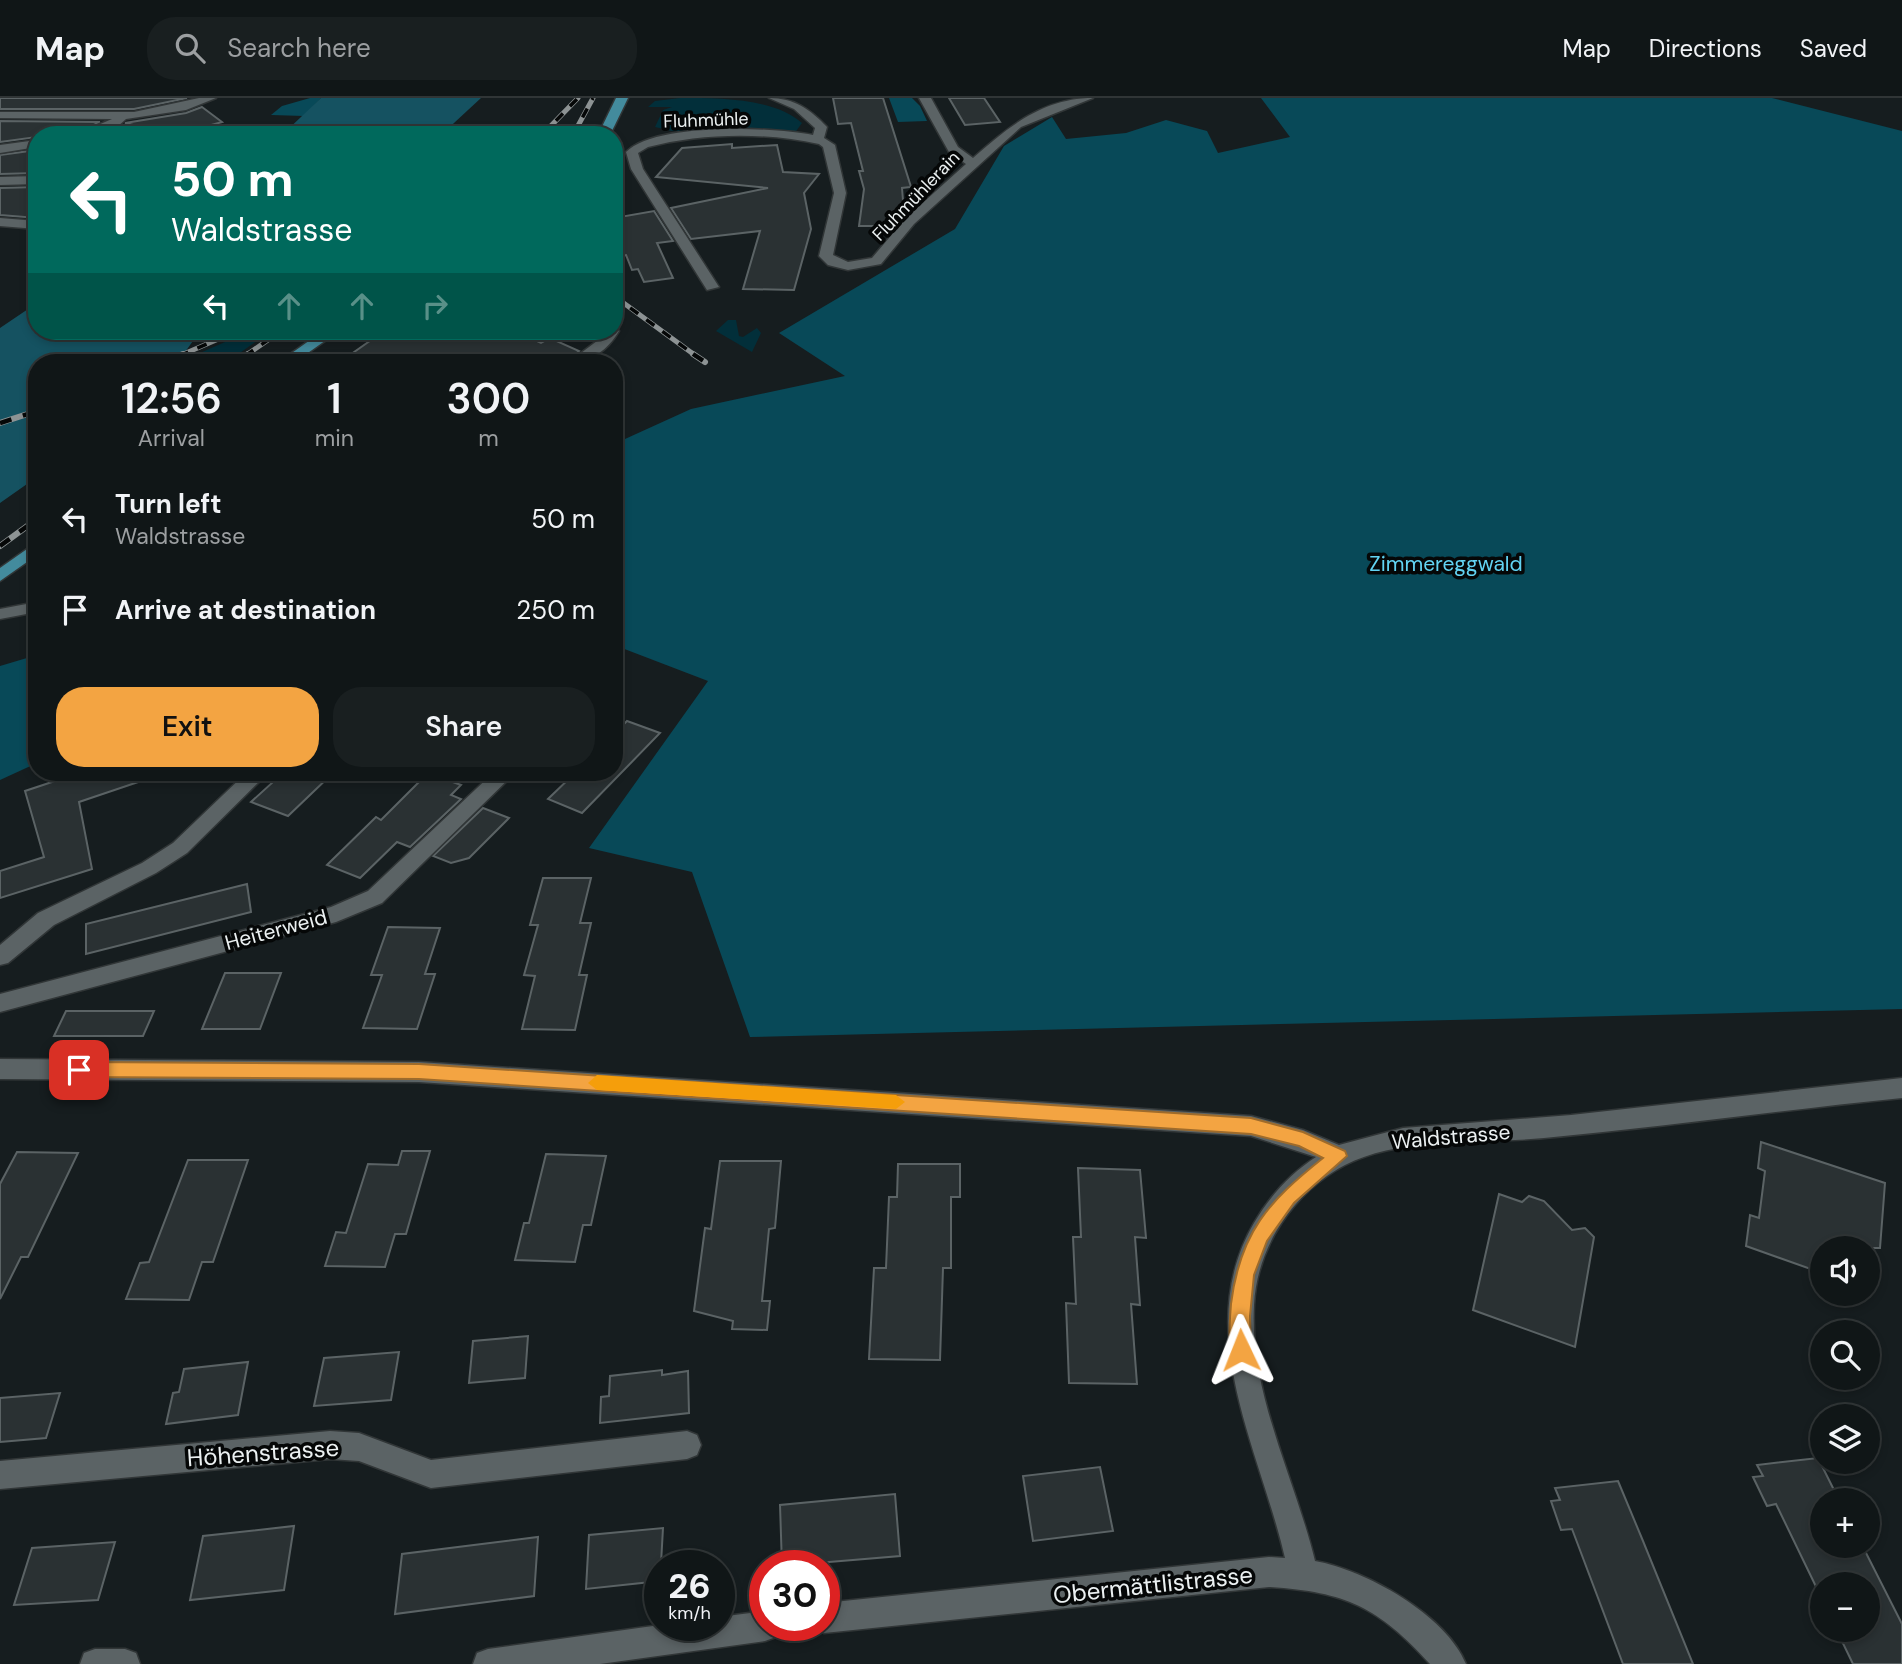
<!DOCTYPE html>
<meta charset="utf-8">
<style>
:root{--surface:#101617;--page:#191f20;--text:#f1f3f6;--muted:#9c9fa1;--line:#303536;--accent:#f3a442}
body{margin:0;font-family:"DM Sans",sans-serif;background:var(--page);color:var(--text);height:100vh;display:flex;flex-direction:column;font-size:26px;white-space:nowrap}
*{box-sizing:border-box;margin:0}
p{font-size:23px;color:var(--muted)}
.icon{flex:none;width:38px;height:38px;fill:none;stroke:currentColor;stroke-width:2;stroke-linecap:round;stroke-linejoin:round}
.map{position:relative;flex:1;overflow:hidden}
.side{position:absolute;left:28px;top:256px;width:595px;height:427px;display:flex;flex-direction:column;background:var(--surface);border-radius:28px;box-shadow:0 4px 10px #0003,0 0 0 2px var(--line)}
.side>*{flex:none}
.banner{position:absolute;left:28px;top:28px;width:595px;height:214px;border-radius:28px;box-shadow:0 4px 10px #0003,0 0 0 2px var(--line);background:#00695c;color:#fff;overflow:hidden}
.buttons{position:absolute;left:1810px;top:1138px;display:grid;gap:14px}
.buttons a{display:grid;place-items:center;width:70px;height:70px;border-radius:50%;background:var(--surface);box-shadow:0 4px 10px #0003,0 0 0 2px var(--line);font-size:35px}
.speed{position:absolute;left:644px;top:1452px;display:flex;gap:14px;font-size:35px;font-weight:700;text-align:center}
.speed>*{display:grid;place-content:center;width:91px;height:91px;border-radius:50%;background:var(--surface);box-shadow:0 4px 10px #0003,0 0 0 2px var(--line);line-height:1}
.speed small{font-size:18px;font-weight:400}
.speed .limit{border:10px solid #d22;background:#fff;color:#111}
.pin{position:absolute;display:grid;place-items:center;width:60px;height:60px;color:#fff;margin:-30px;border-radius:14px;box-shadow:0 4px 10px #0006}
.me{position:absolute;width:77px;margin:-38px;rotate:358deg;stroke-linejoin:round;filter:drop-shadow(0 0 5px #0008)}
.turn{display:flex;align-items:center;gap:24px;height:147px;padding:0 28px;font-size:32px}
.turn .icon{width:91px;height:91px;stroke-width:2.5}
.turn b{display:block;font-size:49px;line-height:60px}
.lanes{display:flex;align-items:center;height:66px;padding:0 28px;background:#0003;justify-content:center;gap:35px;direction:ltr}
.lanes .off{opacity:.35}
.eta{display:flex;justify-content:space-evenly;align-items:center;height:119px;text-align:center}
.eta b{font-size:42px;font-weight:600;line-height:49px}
.primary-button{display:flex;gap:14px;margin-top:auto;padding:14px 28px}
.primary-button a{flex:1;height:80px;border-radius:28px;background:var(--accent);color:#111;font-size:28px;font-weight:600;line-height:80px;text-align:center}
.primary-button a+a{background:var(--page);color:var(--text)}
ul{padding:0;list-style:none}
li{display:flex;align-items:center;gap:21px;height:91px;padding:0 28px}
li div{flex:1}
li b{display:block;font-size:26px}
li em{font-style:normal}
header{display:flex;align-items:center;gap:42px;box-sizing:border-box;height:98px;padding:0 35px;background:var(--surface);border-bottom:2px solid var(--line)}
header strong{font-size:33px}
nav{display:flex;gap:38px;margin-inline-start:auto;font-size:24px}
.search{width:490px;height:63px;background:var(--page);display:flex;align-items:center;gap:18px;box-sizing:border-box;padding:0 24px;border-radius:28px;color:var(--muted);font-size:26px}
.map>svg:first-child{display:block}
</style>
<header>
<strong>Map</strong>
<div class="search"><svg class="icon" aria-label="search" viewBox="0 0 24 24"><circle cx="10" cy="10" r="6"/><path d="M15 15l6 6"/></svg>Search here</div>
<nav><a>Map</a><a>Directions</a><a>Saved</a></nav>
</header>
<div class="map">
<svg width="1902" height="1566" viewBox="0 0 1902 1566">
<rect width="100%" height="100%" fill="#161d1f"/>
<!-- green -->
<g fill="#022f3a">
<path d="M680,0C720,0 774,0 802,25L794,36L737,32L672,33L655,29L663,12L672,9H648L655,3Z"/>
<polygon points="728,222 736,222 739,238 743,239 757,230 761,235 752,254 716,233"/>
<polygon points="250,233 271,233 227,264 194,264 200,255"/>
</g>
<!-- forest -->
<g fill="#084958">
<polygon points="310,0 321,0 304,18 271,17 282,8"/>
<polygon points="889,0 912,0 920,8 927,23 898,24"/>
<polygon points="1261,0 1772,0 1902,33 1902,911 750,939 692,774 589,750 708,583 614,547 614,346 691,311 845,278 779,235 955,131 1004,48 1052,19 1066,41 1126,35 1166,22 1207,33 1218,55 1290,39"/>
<polygon points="37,557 37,665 0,682 0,568"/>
</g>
<!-- water -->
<g fill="#155261">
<polygon points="321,0 481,0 441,37 282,37"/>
<polygon points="37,205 37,233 200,233 178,264 37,264 37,379 0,405 0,230"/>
</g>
<!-- building -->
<g fill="#2a3133" stroke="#5b6365" stroke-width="2">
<polygon points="0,0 187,0 134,11 0,11"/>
<polygon points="833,0 883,0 911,89 902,90 904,115 891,128 859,128 864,91 859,73 863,73 851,25 838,26"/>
<polygon points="949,0 984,0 1000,24 965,27"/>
<polygon points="202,9 222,24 183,35 179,31 167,35 125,25 186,15"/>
<polygon points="0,23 100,24 73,37 37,37 37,39 0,44"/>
<polygon points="732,46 732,50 777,47 783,74 819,76 804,95 811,131 794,192 743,191 760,133 691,141 671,110 768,90 656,79 682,50"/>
<polygon points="37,52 37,75 0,76 0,57"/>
<polygon points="37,89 37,120 0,117 0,90"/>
<polygon points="654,113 673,143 657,145 673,180 644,184 638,171 632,172 626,157 620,158 614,141 614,120"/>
<polygon points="384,233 515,233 541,245 550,240 579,253 567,264 340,264"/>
<polygon points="627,623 660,635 582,715 548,701 576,674 614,674 614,636"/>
<polygon points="82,674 156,674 156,678 79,704 92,771 0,800 0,773 44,759 25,693"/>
<polygon points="284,674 334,674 288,718 251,704"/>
<polygon points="428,675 461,687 451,697 461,701 410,749 397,744 360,780 327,767 376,719 381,722"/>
<polygon points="483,710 509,720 469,760 451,765 433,758"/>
<polygon points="543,780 591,780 580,825 591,825 579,877 587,877 575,932 522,931 535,878 524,877 538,827 530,827"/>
<polygon points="247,786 251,814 86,856 86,826"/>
<polygon points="388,829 440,830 425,876 435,876 417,931 363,930 382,877 371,877"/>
<polygon points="225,875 281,875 260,931 202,931"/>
<polygon points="66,913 154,913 143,938 54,938"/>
<polygon points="1761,1044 1885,1085 1880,1150 1822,1150 1822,1175 1746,1148 1750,1117 1759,1120 1765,1073 1758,1070"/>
<polygon points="402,1053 430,1053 406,1136 395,1136 385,1169 325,1168 336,1134 346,1135 368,1066 398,1067"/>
<polygon points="17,1054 78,1055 28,1159 21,1159 0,1201 0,1086"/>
<polygon points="546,1056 606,1058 591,1127 583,1127 575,1164 515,1162 524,1125 529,1125"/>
<polygon points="188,1062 248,1062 213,1164 202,1164 189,1202 126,1201 140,1165 149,1164"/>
<polygon points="720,1063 781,1063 775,1130 769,1131 762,1203 770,1203 767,1232 732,1231 733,1223 694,1213 705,1130 711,1131"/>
<polygon points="898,1066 960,1066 960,1099 951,1099 951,1170 943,1170 940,1262 869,1261 874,1170 886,1170 889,1099 897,1099"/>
<polygon points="1078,1070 1140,1072 1146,1140 1135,1139 1140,1207 1131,1206 1137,1286 1069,1285 1066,1205 1076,1206 1073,1139 1081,1139"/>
<polygon points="1499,1096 1522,1104 1529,1098 1544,1103 1572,1132 1585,1130 1594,1139 1575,1249 1473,1212"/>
<polygon points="528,1238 525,1280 469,1285 473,1243"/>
<polygon points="399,1254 391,1302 314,1308 324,1260"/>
<polygon points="248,1264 238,1317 166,1326 173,1295 179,1294 184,1271"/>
<polygon points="662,1272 662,1277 688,1273 689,1315 600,1325 601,1299 609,1298 610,1278"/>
<polygon points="60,1295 46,1340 0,1344 0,1300"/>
<polygon points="1818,1360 1839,1402 1822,1402 1822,1447 1862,1447 1902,1526 1902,1566 1853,1566 1836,1531 1867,1531 1867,1486 1822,1486 1822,1501 1776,1406 1767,1408 1753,1379 1763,1378 1757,1367"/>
<polygon points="1100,1369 1113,1433 1033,1443 1023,1378"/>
<polygon points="1618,1383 1643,1443 1693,1566 1623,1566 1572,1431 1561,1432 1551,1403 1560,1402 1555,1390"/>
<polygon points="895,1396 900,1458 782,1468 780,1407"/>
<polygon points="294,1428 284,1492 190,1502 203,1438"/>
<polygon points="663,1430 660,1483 586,1491 589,1437"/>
<polygon points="538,1439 534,1498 395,1516 402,1456"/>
<polygon points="115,1444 98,1502 14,1507 32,1450"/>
</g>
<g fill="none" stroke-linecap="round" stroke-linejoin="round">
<!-- street casing -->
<g stroke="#313637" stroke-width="3">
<g id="street">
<polygon points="199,0 216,0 186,12 126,21 117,29 94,37 75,37 112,21 0,20 0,14 134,14"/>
<path d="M769,0C794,0 810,11 827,29L824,40L835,47L846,95L833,157L848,164L872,160L906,120L966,66L949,54L919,0H931L958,49L973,60C1008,29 1043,0 1093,0L1021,29L914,126L881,166L848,172L828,167L819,158L834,95L823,49L819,46C765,34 701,35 648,49L638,55L643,71L719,189L707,192L631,71L626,54C656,24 772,29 813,37L815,30L794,11Z"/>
<polygon points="37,42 37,49 0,55 0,47"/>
<polygon points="37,78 37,86 0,87 0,79"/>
<polygon points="0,120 37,123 37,131 0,128"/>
<path d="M614,229L619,233C608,252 591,264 569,264L601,240L605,233H614Z"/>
<polygon points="37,504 37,514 0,521 0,511"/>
<polygon points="247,674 269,674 187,755 156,775 54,827 8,865 0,867 0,847 38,815 142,765 173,745"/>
<polygon points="494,674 516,674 382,805 336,824 0,914 0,896 331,809 368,793"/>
<path d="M0,961L419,964L1251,1018L1303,1032L1339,1047L1403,1030L1571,1017L1902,980V1000C1782,1012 1663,1029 1544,1040C1483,1046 1400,1038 1345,1067C1294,1094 1257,1148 1254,1207C1249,1295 1295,1380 1315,1463C1366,1472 1446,1517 1466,1566H1430C1378,1509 1346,1494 1269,1489L824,1535L812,1528H824V1505L1269,1459L1285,1460C1260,1351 1191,1233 1254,1125C1269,1099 1291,1075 1316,1059L1251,1038L419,984L0,981Z"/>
<polygon points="330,1333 359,1335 431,1362 687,1333 697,1337 701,1347 697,1357 687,1361 431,1390 359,1363 330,1361 0,1391 0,1363"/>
<polygon points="765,1513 765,1528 780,1528 776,1539 765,1543 600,1566 473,1566 477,1555 488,1551 660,1527 719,1528 719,1519"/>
<polygon points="95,1551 125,1551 136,1555 140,1566 80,1566 84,1555"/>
</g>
</g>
<!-- primary casing -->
<g stroke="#313637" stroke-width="3">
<g id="primary">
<polygon points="616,0 628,0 610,37 598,37"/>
<polygon points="323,233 339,233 295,264 279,264"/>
<polygon points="37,444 37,457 0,483 0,470"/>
</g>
</g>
<!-- street -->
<use href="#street" fill="#5b6365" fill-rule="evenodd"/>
<!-- primary -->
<use href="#primary" fill="#438b9d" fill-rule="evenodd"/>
<!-- rail-far1 casing -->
<g stroke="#8d9394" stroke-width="5">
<g id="rail-far1">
<polyline points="542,37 578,0"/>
<polyline points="573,37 593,0"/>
<polyline points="614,198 696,258"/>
<polyline points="179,258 237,233"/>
<polyline points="245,258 281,233"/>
</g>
</g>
<!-- rail casing -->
<g stroke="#8d9394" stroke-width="6">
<g id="rail">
<polyline points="693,256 705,264"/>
<polyline points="165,264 183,256"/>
<polyline points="237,264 248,256"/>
<polyline points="0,325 37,313"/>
<polyline points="0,448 37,421"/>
</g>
</g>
<!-- rail-far1 -->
<use href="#rail-far1" stroke="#050707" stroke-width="3.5" stroke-dasharray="10" stroke-linecap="butt"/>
<!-- rail -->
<use href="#rail" stroke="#050707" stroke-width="4.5" stroke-dasharray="12" stroke-linecap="butt"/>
</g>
<!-- route -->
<path fill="#f3a442" stroke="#9e6b2b" stroke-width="2" d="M79,964L419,966L1251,1020L1303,1034L1345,1053L1347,1058L1294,1105L1267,1143L1254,1177L1250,1218L1251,1252L1248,1259L1241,1262L1234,1259C1227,1244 1230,1222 1231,1206C1240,1134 1269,1103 1323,1060L1299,1048L1251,1036L419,981L79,979L70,972Z"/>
<!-- slow -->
<polygon fill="#f59e0b" points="597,977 896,997 905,1004 896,1011 597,992 588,985"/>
<g text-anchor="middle" stroke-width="7" stroke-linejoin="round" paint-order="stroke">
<!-- far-street labels -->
<g font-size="18" fill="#ebf0f1" stroke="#050707">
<text transform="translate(706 22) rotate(-2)" y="6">Fluhmühle</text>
<text transform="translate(916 98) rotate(-46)" y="6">Fluhmühlerain</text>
</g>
<!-- park labels -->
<g font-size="21" fill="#62d3f2" stroke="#050707">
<text x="1446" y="473">Zimmereggwald</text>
</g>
<!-- street labels -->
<g font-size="21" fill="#ebf0f1" stroke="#050707">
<text transform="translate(276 832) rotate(-15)" y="7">Heiterweid</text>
<text transform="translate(1451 1039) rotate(-5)" y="7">Waldstrasse</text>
</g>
<!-- near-street labels -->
<g font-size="24" fill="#ebf0f1" stroke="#050707">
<text transform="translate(263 1355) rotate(-4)" y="8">Höhenstrasse</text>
<text transform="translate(1153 1487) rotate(-6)" y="8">Obermättlistrasse</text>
</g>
</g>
</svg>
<div class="buttons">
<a><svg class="icon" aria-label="sound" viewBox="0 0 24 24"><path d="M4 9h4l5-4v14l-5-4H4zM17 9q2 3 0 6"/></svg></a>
<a><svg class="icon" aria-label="search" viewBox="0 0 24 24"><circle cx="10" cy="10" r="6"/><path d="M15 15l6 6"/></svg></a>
<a><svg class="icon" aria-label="layers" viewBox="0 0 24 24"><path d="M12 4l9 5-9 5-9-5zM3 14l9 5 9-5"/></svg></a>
<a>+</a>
<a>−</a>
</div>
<div class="speed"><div>26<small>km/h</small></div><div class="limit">30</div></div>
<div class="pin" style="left:79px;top:972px;background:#d93025"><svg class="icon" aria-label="arrive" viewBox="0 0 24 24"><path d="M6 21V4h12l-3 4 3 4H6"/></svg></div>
<svg class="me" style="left:1241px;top:1252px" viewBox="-20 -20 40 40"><path d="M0-17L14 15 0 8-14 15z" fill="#f3a442" stroke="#fff" stroke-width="4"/></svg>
<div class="banner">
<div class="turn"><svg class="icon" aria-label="left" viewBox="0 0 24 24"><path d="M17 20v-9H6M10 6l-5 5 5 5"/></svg><div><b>50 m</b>Waldstrasse</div></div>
<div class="lanes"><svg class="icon" aria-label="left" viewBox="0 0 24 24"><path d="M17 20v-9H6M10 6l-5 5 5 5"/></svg><svg class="icon off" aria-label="ahead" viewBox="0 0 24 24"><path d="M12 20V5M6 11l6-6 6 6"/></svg><svg class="icon off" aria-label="ahead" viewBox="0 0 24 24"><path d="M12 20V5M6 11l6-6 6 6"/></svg><svg class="icon off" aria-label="right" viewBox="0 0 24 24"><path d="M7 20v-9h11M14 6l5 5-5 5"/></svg></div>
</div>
<section class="side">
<div class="eta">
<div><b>12:56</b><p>Arrival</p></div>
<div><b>1</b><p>min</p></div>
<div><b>300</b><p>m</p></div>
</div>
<ul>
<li><svg class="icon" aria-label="left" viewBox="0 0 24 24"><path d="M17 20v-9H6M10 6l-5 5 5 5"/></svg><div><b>Turn left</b><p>Waldstrasse</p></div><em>50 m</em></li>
<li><svg class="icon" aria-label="arrive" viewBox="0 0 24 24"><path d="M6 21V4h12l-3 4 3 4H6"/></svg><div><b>Arrive at destination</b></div><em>250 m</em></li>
</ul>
<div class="primary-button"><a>Exit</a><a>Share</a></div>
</section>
</div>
